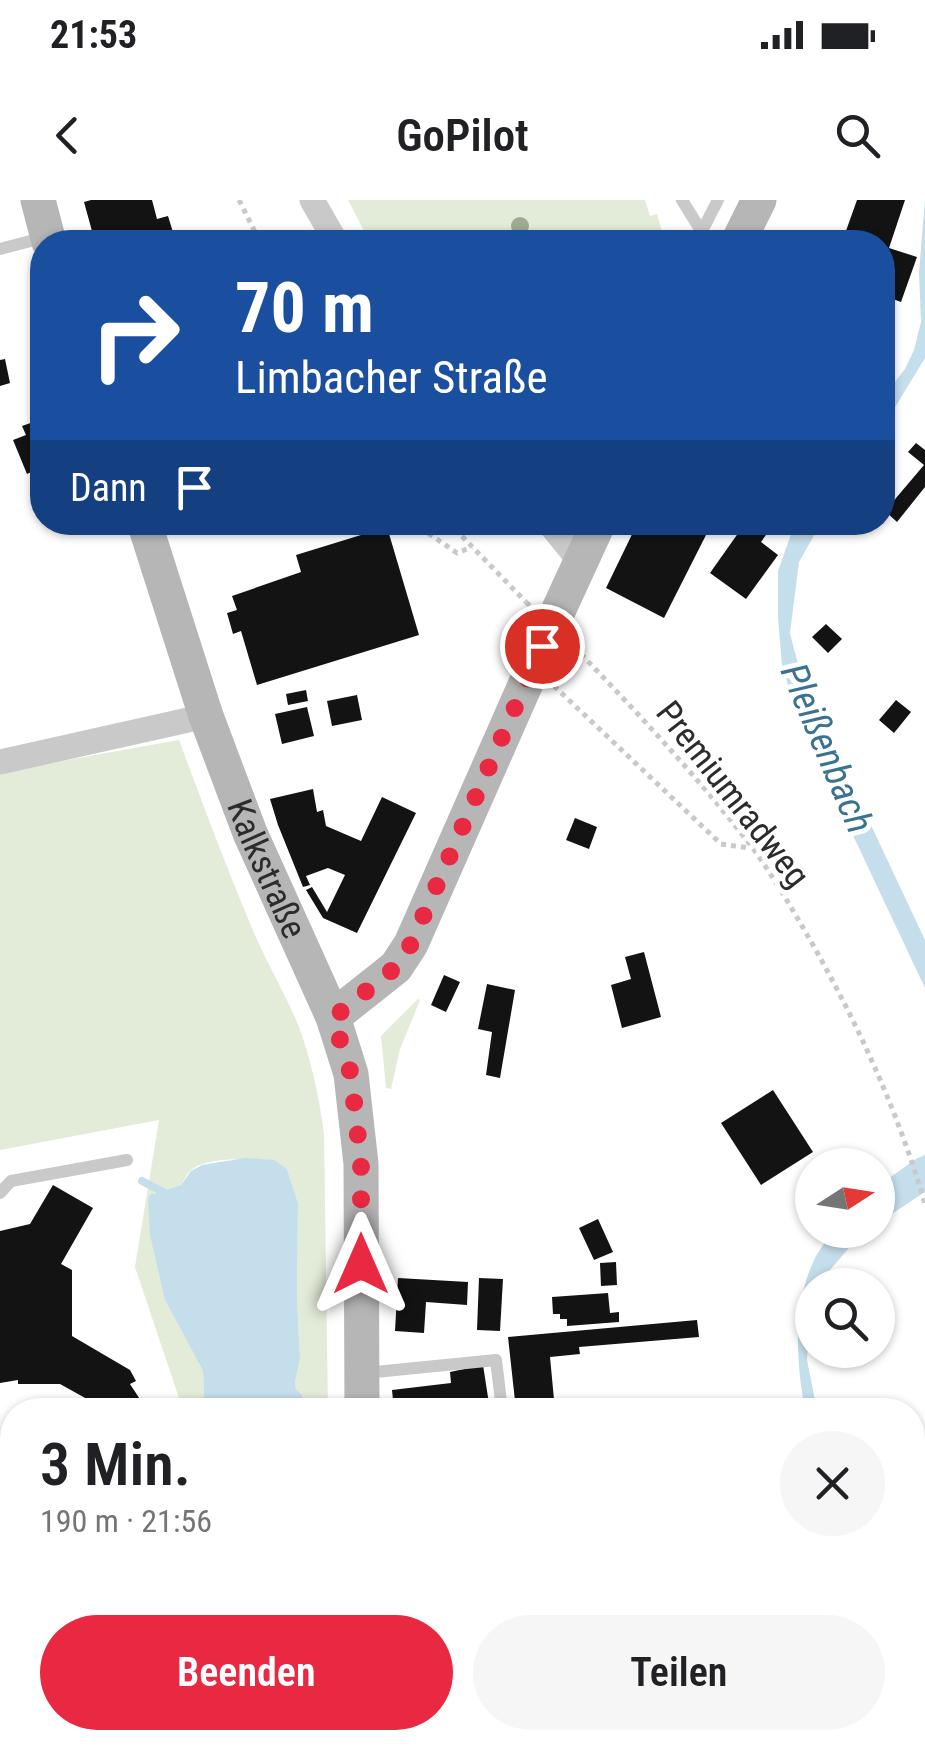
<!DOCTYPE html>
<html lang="de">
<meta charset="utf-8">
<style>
:root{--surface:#fff;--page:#f6f6f6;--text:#202124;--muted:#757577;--accent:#e92941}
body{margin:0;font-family:"Roboto Condensed",sans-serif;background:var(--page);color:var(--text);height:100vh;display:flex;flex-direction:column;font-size:38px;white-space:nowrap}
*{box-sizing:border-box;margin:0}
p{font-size:32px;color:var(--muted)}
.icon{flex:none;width:55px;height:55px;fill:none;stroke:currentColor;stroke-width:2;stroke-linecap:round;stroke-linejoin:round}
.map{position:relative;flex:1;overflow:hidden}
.details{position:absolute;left:0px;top:1198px;width:925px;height:352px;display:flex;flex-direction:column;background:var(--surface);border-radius:40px 40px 0 0;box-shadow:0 2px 8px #0004}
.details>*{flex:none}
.guide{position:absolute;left:30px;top:30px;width:865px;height:305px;border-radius:40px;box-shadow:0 2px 8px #0004;background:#1a4fa0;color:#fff;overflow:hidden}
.needle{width:65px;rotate:78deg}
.tools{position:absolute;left:795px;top:948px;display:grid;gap:20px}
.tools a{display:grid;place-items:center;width:100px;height:100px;border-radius:50%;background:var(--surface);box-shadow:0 2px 8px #0004;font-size:50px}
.pin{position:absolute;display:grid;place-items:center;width:85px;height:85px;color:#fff;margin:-42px;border:5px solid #fff;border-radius:50%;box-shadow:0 2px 10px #0007}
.me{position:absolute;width:110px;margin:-55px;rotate:0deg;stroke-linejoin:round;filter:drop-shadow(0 0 8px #0008)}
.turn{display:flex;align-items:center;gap:35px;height:210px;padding:0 40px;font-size:45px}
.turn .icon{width:130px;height:130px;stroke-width:2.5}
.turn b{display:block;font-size:70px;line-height:85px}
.then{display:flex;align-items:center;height:95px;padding:0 40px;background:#0003;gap:20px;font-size:38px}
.round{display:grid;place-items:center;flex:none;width:105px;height:105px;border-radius:52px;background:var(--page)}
.overview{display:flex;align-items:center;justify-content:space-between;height:170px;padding:0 40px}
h1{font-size:60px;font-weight:600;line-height:75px}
.primary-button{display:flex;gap:20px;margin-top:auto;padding:20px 40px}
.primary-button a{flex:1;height:115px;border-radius:60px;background:var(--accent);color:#fff;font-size:40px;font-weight:600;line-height:115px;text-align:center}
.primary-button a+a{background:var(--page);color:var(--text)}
.status{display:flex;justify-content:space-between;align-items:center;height:70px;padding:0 50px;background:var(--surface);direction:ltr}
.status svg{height:28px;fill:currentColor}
header{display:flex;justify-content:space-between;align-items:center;height:130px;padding:0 40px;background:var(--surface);font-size:45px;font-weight:600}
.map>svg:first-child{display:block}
</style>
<div class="status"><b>21:53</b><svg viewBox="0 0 49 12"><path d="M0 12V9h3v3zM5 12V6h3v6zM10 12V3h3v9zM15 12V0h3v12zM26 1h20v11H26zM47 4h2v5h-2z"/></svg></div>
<header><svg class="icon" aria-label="back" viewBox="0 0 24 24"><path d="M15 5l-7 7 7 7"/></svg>GoPilot<svg class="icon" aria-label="search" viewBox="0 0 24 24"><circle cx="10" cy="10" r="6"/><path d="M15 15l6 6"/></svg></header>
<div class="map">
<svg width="925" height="1549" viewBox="0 0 925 1549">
<rect width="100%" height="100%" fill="#fff"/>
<!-- green -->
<g fill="#e3ebd9">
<polygon points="348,0 645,0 650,16 657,14 665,42 370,42"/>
<path d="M179,540C203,605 227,669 254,733C267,763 284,792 297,822C311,858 319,896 324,934L328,1210H296L299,1209L295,1182L300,1158L297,1099L298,1003L287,969L273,960C252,960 207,955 190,971C186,975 184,980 181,985L154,993L173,1115L203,1171L204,1197L208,1210H183L135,1067L159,920L0,950V572Z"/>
<polygon points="418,799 420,800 400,849 391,889 386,888 381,836"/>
</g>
<!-- water -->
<g fill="#c4deeb">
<polygon points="925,0 925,158 883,227 883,197 905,169 914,150 921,122 919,72"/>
<polygon points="795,323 821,323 799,362 790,433 795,453 809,499 848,579 853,597 870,623 925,740 925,788 800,523 782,466 778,418 778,371"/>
<polygon points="925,955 925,992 878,1023 878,986 916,959"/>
<polygon points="245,958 274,960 287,969 298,1003 297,1099 300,1158 295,1182 296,1189 302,1195 302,1202 296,1210 268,1208 208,1210 204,1197 203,1171 165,1100 150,1035 148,998 150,995 181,985 191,971 202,965"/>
<path d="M833,1030H858L860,1035L830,1070L823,1085H812L807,1160L817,1210H805C796,1162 792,1102 816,1056C821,1047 828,1039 833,1030Z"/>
</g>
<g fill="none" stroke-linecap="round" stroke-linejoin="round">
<!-- stream -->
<polyline stroke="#c4deeb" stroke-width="8" points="142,981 169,995"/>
</g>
<!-- building -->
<g fill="#131313">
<polygon points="91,0 152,0 157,19 168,16 176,42 95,42 84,2"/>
<polygon points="857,0 905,0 889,48 917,57 901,102 882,95 882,42 842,42"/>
<polygon points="5,159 10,183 0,186 0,160"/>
<polygon points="42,219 42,267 27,274 13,240 26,235 22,226"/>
<polygon points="916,243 925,250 925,287 897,322 885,311 924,265 908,252"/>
<polygon points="638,322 680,322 706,335 664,418 606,388"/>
<polygon points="746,322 775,322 761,342 778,355 746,399 710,373"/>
<polygon points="387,327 419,435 257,485 241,431 233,434 227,413 237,410 232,396 301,372 296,355"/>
<polygon points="826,424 842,439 828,453 812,437"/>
<polygon points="306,490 308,501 288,505 286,494"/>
<polygon points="357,495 362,520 332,526 327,501"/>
<polygon points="896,500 911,512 894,533 879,520"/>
<polygon points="307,507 314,536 282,544 275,514"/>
<polygon points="313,589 317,612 323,610 326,626 361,641 382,597 416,613 357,733 323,718 306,690 312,687 327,712 345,675 328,668 306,676 310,685 303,687 278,625 270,599"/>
<polygon points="575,618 597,627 589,649 566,640"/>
<polygon points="644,752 661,817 622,828 611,785 631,779 625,757"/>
<polygon points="444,775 460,782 446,812 431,805"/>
<polygon points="487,784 515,790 500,878 486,875 492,832 478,829"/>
<polygon points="773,890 813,952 761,985 721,923"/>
<polygon points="53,985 93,1008 61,1064 72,1070 72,1136 130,1170 136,1181 130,1184 147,1210 99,1210 96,1204 60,1184 18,1184 18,1180 0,1183 0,1031 30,1024"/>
<polygon points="598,1019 613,1052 594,1060 579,1028"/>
<polygon points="616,1062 617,1085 601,1086 600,1063"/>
<polygon points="398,1078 468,1082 467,1105 426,1102 424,1133 395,1131"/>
<polygon points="479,1078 503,1079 500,1131 477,1130"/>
<polygon points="608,1093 610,1113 619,1112 619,1122 567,1126 567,1119 560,1119 560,1114 553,1114 552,1097"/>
<polygon points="697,1120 699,1137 579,1147 580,1154 550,1157 555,1210 516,1210 508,1137"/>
<polygon points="483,1165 490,1210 394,1210 392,1190 451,1183 450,1172"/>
<polygon points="253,1538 356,1538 357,1543 349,1545 350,1549 256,1549"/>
<polygon points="553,1538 704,1538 673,1549 558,1549"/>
</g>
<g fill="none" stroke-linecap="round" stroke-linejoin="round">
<!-- path -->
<g stroke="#c9c9c9" stroke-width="5" stroke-dasharray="5 5" stroke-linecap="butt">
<polyline points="239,0 260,42"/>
<polyline points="412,322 457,353 472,347"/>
<polyline points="448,322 526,402"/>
<path d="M574,447C636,511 697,576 752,647C773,676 791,707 809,738C857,822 898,911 925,1004"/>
<polyline points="554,486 721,644 749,648"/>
</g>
<!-- lane -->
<g stroke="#c9c9c9" stroke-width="12">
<polyline points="682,0 708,42"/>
<polyline points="702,31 718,0"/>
<polyline points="0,49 46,37"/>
<polyline points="0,993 11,981 127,960"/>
<polyline points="365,1173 496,1160 502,1210"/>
<polyline points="201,1538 204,1549"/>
</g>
<!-- street -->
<g stroke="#c9c9c9" stroke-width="25">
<polyline points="312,0 336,42"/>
<polyline points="548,322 580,361"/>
<polyline points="0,562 206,516"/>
<polyline points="0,1379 12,1378"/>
</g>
<!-- secondary -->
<g stroke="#b6b6b6" stroke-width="35">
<polyline points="38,0 49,42"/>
<polyline points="738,42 759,0"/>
<path id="s1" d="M144,322L206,516L250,633L333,817L351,874L361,964L362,1210"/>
<polyline points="554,420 599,322"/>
<polyline points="333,817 396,767 411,744 549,431"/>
<polyline points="425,1538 429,1549"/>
</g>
<!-- path-bridge -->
<polyline stroke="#c9c9c9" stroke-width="5" stroke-dasharray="5 5" stroke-linecap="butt" points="526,402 565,438"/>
</g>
<!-- trees -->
<circle fill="#a0ac92" cx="520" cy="26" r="9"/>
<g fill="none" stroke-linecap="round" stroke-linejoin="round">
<!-- route -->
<polyline stroke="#e92941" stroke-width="18" stroke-dasharray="0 32.4" points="361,1064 361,964 351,874 333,818 396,767 411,744 542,446"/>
</g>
<g text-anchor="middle" stroke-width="10" stroke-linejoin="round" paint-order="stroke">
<!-- street labels -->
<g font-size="35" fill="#2c2c2c" stroke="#fff">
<text transform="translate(733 594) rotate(52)" y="12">Premiumradweg</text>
<text dy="12" stroke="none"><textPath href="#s1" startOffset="368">Kalkstraße</textPath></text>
</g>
<!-- water labels -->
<g font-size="38" font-style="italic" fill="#397390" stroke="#fff">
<text transform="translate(827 548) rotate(67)" y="13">Pleißenbach</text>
</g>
</g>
</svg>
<div class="tools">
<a><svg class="needle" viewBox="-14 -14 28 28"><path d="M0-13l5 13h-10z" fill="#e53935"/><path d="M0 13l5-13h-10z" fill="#757577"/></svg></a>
<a><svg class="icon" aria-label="search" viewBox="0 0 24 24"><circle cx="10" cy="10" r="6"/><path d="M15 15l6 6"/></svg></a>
</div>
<div class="pin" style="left:542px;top:446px;background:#d93025"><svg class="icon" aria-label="arrive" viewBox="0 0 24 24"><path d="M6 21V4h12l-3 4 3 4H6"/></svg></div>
<svg class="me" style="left:361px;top:1064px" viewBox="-20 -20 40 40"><path d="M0-17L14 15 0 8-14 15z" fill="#e92941" stroke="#fff" stroke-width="4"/></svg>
<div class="guide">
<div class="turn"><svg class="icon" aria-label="right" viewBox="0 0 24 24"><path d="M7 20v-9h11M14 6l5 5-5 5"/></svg><div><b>70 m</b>Limbacher Straße</div></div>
<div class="then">Dann<svg class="icon" aria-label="arrive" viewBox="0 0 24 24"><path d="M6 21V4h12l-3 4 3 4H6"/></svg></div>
</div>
<section class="details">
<div class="overview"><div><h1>3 Min.</h1><p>190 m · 21:56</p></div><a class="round"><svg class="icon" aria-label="close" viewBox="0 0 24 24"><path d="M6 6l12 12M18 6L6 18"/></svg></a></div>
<div class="primary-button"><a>Beenden</a><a>Teilen</a></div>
</section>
</div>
